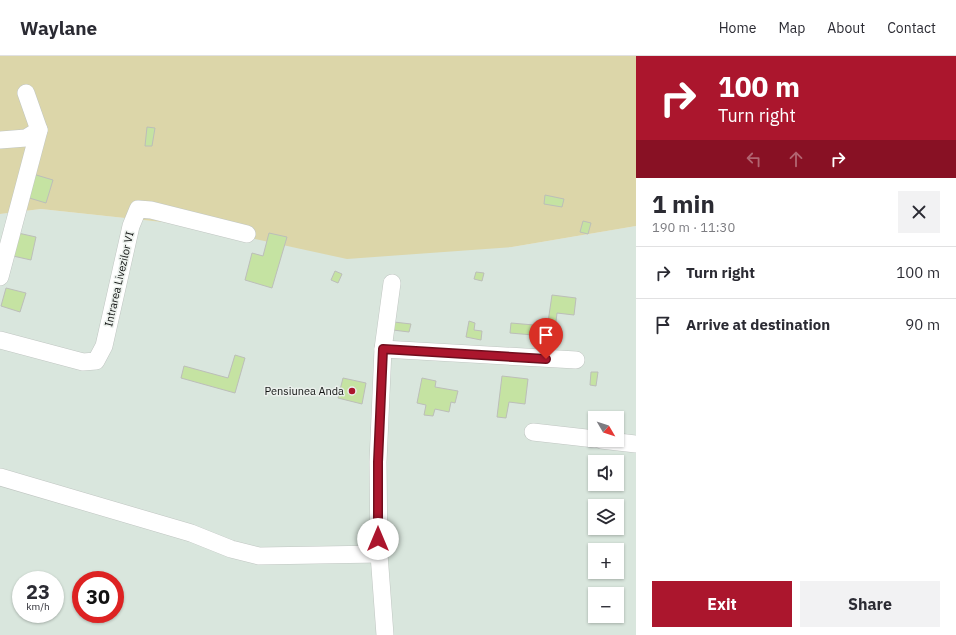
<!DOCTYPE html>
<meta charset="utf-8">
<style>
:root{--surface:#fff;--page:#f2f2f3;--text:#2b2b33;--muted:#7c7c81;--line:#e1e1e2;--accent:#ab162d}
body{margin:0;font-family:"IBM Plex Sans",sans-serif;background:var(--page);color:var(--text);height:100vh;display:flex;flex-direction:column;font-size:15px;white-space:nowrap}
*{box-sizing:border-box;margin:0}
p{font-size:13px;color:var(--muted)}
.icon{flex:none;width:22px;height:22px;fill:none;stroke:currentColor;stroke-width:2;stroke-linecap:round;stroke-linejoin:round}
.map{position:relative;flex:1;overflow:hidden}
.side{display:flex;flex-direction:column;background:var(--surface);width:320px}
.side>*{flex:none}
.banner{background:#ab162d;color:#fff;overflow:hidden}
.needle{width:26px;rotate:129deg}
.fabs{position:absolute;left:588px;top:355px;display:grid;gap:8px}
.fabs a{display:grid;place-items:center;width:36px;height:36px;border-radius:0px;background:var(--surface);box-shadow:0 1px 3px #0004;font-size:20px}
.speed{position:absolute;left:12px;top:515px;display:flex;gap:8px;font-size:20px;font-weight:700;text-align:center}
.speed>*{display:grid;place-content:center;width:52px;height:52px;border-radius:50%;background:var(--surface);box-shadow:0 1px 3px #0004;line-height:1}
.speed small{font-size:10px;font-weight:400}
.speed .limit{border:6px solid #d22;background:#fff;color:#111}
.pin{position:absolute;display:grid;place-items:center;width:34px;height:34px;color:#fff;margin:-41px -17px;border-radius:50% 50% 50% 0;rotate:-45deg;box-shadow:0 0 4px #0007}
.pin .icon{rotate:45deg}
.me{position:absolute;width:44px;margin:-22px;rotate:0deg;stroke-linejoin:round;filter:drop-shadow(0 0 3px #0008)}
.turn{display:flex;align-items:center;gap:14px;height:84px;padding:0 16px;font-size:18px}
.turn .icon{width:52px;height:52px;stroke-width:2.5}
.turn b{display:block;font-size:28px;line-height:34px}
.lanes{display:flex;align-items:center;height:38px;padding:0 16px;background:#0003;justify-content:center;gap:20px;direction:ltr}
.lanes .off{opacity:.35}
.round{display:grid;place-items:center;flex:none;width:42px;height:42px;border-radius:0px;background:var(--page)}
.overview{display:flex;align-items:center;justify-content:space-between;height:68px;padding:0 16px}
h1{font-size:24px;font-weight:700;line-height:30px}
.cta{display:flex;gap:8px;margin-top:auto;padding:8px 16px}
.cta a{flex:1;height:46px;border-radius:0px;background:var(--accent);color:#fff;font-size:16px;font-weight:700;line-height:46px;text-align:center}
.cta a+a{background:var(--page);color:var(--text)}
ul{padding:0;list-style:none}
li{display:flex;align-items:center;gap:12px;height:52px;padding:0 16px;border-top:1px solid var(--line)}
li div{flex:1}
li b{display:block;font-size:15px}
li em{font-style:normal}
header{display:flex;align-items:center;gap:24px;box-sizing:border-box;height:56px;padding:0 20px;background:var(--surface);border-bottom:1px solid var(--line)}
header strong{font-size:19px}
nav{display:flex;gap:22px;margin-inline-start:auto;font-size:14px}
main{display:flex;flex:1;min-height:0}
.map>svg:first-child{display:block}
</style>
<header>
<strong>Waylane</strong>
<nav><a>Home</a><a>Map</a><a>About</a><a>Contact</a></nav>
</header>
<main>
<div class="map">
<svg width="636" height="579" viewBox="0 0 636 579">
<rect width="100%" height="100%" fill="#ebf0ec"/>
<!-- built -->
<path fill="#d9e6dd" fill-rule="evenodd" d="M41,153L190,169L512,191L636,170V579H0V158ZM595,362H617V384H595ZM595,406H617V428H595ZM595,450H617V472H595ZM595,494H617V516H595ZM21,524H55V558H21ZM81,524H115V558H81ZM595,538H617V560H595Z"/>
<!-- green -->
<polygon fill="#dcd6a9" points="0,0 636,0 636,170 512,191 347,203 190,169 41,153 0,158"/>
<!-- building -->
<g fill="#c5e3a2" stroke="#bcbeb9">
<polygon points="147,71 155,72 152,90 145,90"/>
<polygon points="33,118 53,124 46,147 26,141"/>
<polygon points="545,139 564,143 562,151 544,148"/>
<polygon points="583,165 591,167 588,178 580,176"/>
<polygon points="18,177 36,181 31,204 13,200"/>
<polygon points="269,177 287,181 272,232 245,224 252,197 263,200"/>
<polygon points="335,215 342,218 338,227 331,224"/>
<polygon points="476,216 484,217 482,225 474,223"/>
<polygon points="6,232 26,237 20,256 1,250"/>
<polygon points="552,239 576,242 574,259 557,257 555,274 547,273"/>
<polygon points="469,265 475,267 474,274 482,275 481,284 466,281"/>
<polygon points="394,266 411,268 409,276 393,274"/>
<polygon points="511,267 534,269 533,279 510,277"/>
<polygon points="235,299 245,302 235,337 181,322 184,310 228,322"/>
<polygon points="591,316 598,316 596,330 590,329"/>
<polygon points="502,320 528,323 525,348 509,346 506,362 497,361"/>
<polygon points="343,322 366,327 362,348 338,342"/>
<polygon points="422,322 436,325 435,331 458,335 455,347 451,346 449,356 435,353 433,360 424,359 426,349 417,347"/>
</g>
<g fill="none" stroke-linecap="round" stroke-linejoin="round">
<!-- minor casing -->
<g stroke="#c0c6c2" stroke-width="18">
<g id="minor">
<polyline points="0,84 26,82 39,74"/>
<polyline points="0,221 39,74 26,37"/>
<polyline points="0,284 83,306 96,305 104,290 131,170 138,153 151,154 247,178"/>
<polyline points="383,293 576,304"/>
<polyline points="533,376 595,383"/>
<polyline points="601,384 636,388"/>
<polyline points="0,421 191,477 231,493 259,500 379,498"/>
<polyline points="385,579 379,498 378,406 383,293 392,227"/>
</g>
</g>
<!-- minor -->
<use href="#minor" stroke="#fff" stroke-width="17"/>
</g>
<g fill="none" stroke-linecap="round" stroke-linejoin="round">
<!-- route casing -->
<g stroke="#6f0e1d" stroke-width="10">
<polyline id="route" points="378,483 378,406 383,293 546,303"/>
</g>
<!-- route -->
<use href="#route" stroke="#ab162d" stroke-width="7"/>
</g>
<!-- markers -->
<circle fill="#ab162d" stroke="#ebf0ec" stroke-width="1.5" cx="352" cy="335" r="4"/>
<g text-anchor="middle" stroke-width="3" stroke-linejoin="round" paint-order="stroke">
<!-- street labels -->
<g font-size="11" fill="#121413" stroke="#ebf0ec">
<text transform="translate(119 223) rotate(-77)" y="4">Intrarea Livezilor VI</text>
</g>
<!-- poi labels -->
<g font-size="11" fill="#121413" stroke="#ebf0ec" text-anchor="end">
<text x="344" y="339">Pensiunea Anda</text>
</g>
</g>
</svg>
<div class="fabs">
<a><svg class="needle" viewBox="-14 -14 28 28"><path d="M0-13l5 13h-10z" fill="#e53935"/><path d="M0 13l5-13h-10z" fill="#7c7c81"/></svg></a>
<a><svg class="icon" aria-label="sound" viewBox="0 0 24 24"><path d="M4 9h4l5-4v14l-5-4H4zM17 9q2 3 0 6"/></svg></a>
<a><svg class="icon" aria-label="layers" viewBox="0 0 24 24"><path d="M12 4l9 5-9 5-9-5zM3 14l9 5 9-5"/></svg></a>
<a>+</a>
<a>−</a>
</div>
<div class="speed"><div>23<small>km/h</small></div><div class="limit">30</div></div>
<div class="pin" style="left:546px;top:303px;background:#d93025"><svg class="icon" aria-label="arrive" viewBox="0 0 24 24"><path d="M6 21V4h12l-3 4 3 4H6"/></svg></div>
<svg class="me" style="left:378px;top:483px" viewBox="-20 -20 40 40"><circle r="19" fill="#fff"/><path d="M0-13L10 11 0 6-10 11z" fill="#ab162d"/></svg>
</div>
<section class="side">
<div class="banner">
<div class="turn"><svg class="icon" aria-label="right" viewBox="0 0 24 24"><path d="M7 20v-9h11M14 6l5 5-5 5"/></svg><div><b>100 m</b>Turn right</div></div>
<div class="lanes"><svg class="icon off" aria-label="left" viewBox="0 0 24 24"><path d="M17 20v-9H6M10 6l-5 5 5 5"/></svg><svg class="icon off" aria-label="ahead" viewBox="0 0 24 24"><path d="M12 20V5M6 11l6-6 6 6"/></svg><svg class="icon" aria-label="right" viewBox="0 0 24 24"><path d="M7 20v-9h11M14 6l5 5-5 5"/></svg></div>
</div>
<div class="overview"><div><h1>1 min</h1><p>190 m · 11:30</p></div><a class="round"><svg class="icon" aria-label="close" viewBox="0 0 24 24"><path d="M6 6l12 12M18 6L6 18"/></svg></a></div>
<ul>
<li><svg class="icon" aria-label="right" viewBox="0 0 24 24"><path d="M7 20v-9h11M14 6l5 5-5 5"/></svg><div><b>Turn right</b></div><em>100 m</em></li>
<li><svg class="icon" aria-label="arrive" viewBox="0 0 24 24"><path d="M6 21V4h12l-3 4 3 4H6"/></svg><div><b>Arrive at destination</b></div><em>90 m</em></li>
</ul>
<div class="cta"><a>Exit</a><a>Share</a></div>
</section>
</main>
